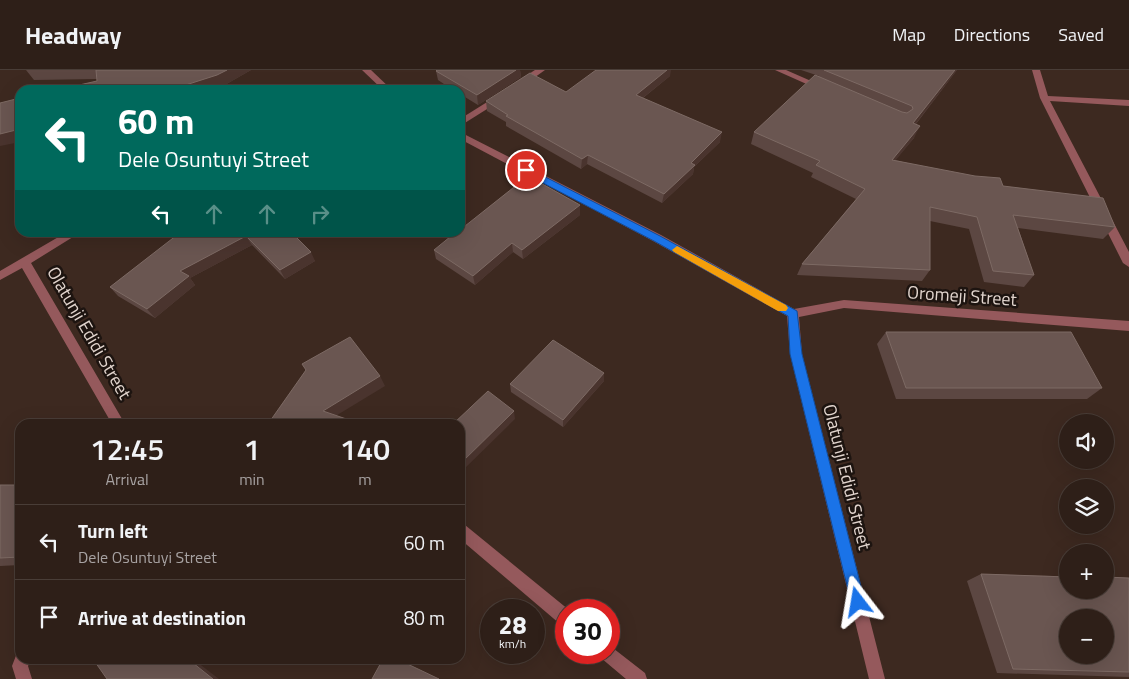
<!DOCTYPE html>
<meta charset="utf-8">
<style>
:root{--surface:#2e1f18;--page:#3a2c25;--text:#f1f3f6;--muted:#a7a2a2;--line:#493d37}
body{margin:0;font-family:"Titillium Web",sans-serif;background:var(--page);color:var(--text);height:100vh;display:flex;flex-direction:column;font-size:19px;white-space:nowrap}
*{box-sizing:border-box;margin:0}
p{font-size:16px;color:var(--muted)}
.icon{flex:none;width:28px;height:28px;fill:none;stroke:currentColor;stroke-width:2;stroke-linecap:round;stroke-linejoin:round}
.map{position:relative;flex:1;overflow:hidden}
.drawer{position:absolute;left:15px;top:349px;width:450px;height:245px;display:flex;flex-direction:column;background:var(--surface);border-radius:15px;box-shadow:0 5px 20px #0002,0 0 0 1px var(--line)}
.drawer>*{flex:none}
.banner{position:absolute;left:15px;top:15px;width:450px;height:152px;border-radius:15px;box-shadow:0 5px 20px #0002,0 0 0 1px var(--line);background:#00695c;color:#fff;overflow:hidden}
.buttons{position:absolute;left:1059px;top:344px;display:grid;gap:10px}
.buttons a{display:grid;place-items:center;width:55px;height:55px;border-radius:50%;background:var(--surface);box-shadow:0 5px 20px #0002,0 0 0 1px var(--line);font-size:25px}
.speed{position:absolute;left:480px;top:529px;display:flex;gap:10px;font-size:25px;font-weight:700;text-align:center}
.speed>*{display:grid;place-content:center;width:65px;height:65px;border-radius:50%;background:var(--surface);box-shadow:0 5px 20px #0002,0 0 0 1px var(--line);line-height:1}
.speed small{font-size:12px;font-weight:400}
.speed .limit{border:8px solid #d22;background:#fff;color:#111}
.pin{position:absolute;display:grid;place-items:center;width:42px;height:42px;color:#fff;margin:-21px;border:2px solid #fff;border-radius:50%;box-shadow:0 1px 5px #0007}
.me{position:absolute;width:55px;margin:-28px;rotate:346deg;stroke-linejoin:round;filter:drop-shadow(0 0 4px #0008)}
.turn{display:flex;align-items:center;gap:18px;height:105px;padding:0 20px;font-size:22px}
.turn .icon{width:65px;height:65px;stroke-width:2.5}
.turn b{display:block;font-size:35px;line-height:42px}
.lanes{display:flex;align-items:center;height:48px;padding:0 20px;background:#0003;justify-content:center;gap:25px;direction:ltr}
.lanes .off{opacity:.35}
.eta{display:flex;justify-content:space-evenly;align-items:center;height:85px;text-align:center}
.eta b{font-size:30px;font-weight:600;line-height:35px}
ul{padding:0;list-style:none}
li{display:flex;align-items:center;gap:15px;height:75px;padding:0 20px;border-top:1px solid var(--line)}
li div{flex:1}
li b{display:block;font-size:19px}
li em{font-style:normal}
header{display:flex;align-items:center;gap:30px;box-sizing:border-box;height:70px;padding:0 25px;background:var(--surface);border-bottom:1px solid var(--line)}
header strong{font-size:24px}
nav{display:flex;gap:28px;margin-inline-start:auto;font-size:18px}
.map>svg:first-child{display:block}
</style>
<header>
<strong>Headway</strong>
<nav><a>Map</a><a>Directions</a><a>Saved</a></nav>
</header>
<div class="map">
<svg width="1129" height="609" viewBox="0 0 1129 609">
<rect width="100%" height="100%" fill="#3d2920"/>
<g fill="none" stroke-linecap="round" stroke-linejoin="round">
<!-- minor -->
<g fill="#95595c" fill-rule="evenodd">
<polygon points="362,0 371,0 392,20 383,20"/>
<polygon points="535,0 545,0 524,15 518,15 518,11"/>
<polygon points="775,0 786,0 827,18 820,20"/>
<polygon points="1032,0 1040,0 1048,26 1129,30 1129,36 1050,31 1129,182 1129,197 1123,193 1040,28"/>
<polygon points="500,24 504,27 503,29 460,56 460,49"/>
<polygon points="460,62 661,165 794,239 844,230 1129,251 1129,261 844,238 799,247 802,284 885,609 869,609 790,284 787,246 653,171 460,69"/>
<polygon points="67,162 81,162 31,193 125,354 112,354 22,198 0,210 0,201"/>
<polygon points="460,453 465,455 569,540 566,540 566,556 560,554 460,469"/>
<polygon points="609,575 645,603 647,609 626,609 601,588 599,582 609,582"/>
<polygon points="20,582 20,589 31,589 28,596 32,609 16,609 12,596 17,583"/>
</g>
</g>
<!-- wall -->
<g fill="#5c4742">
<polygon points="26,0 251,0 223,16 210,20 57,20 97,11 97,9 34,10"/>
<polygon points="437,0 520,0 521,7 478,35 460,24 460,20 453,20 438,10 436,1"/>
<polygon points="801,0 957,0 916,54 914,68 895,90 1003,116 1115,157 1103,169 1018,158 1034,205 1024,217 984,212 969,159 930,151 930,200 922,211 797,205 802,194 856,129 811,107 813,103 751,74 754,62 819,7 819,6"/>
<polygon points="670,6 643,28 720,72 694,97 693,104 662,133 587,94 581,99 506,56 506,52 487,41 486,31 566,22"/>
<polygon points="580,145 523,189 513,182 475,215 436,189 434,180"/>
<polygon points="174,162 291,162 315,191 285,209 252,175 190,208 195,215 155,248 118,226 110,217 177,166"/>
<polygon points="886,262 1102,318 1087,329 896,329 877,274"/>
<polygon points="604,311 563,357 511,322 510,314"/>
<polygon points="0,415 20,415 20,495 0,496"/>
<polygon points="981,504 1129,508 1129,607 997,603 967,511"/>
</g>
<!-- shaded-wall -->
<g fill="#4a342e">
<polygon points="227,0 251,0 223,16 210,20 170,20"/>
<polygon points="516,0 520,0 521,7 478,35 477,25"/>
<polygon points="667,0 671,0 670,6 635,34 636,25"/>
<polygon points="955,0 957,0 907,65 913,53"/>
<polygon points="920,56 914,68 886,102 892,90"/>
<polygon points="20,59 20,72 0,76 0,64"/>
<polygon points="722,62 720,72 694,97 693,104 662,133 664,124 691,93"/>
<polygon points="588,85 587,94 581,99 582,89"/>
<polygon points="580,135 580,145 523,189 522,180"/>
<polygon points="246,166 252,175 190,208 195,215 155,248 147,239 180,201"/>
<polygon points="512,173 513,182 475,215 473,206"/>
<polygon points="311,182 315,191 285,209 280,200"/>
<polygon points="604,303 604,311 563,357 563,350"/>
<polygon points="380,306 385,316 329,350 323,341"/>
<polygon points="514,341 515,349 460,403 460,394"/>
<polygon points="188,589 193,589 219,609 213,609"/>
</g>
<!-- building -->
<g fill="#6a5651" stroke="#7d6a64" fill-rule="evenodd">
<polygon points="96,0 227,0 217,5 170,20 57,20 97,11"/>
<polygon points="437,0 516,0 477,25 436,1"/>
<polygon points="596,0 667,0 636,25 722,62 691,93 695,95 664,124 588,85 582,89 506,46 508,45 486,31 530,3 566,22"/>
<polygon points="824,0 955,0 913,53 920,56 892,90 975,106 1000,108 1003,116 1103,128 1115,157 1013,145 1034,205 993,201 977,147 930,137 930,200 802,194 865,119 816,95 820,91 754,62 815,5 902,42 907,43 913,39 912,36"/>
<polygon points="20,28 20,59 0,64 0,33"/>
<polygon points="528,106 580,135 522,180 512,173 473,206 434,180 456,162 460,162 460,160"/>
<polygon points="175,162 291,162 311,182 280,200 246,166 180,201 189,206 147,239 110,217 177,165"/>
<polygon points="886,262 1071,262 1102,318 906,318"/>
<polygon points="350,267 380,306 323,341 361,354 268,354 306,300 302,294"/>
<polygon points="553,270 604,303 563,350 510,314"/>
<polygon points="488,321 514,341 460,394 460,354 453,354"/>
<polygon points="0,415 20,415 20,487 0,488"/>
<path d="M981,504L1068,507V520H1105V507L1129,508V602L1013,599ZM1068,548H1105V585H1068Z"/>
<polygon points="93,589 188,589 213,609 107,609"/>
<polygon points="383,589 397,589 439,609 372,609"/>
</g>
<!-- route -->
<polygon fill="#1a73e8" stroke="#114b97" points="526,97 660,166 797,241 802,284 865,532 863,537 858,540 853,537 851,532 790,284 788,246 654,171 522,102 521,100"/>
<!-- slow -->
<polygon fill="#f59e0b" points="677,176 786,235 788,238 786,241 778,241 674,182 672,180"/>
<g text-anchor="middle" stroke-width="5" stroke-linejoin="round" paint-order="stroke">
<!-- street labels -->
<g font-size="18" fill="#e2d5ce" stroke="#1d1410">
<text transform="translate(962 226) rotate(4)" y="6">Oromeji Street</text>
<text transform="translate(89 263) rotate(60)" y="6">Olatunji Edidi Street</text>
<text transform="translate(847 407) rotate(76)" y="6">Olatunji Edidi Street</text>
</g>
</g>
</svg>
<div class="buttons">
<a><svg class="icon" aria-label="sound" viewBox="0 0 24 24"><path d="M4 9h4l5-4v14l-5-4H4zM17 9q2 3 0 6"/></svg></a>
<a><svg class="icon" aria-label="layers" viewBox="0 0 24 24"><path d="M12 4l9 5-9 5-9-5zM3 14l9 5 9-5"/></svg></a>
<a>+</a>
<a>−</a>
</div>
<div class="speed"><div>28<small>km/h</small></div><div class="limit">30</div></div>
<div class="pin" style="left:526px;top:100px;background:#d93025"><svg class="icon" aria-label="arrive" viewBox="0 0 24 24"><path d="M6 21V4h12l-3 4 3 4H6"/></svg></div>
<svg class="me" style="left:858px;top:532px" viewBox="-20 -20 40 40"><path d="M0-17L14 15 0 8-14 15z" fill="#1a73e8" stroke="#fff" stroke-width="4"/></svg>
<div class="banner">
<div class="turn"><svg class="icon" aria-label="left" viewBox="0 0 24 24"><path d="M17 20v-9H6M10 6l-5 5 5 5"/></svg><div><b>60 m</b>Dele Osuntuyi Street</div></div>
<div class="lanes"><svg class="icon" aria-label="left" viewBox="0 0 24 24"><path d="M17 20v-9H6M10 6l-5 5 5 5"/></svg><svg class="icon off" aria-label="ahead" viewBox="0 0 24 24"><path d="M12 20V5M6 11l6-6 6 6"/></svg><svg class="icon off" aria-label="ahead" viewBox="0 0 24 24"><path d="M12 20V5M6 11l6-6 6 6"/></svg><svg class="icon off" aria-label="right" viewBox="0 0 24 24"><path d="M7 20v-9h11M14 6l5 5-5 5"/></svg></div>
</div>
<section class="drawer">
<div class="eta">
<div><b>12:45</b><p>Arrival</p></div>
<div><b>1</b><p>min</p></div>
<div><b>140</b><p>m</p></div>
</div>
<ul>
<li><svg class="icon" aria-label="left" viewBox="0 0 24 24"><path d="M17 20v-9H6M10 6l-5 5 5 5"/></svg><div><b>Turn left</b><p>Dele Osuntuyi Street</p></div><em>60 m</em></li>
<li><svg class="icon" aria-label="arrive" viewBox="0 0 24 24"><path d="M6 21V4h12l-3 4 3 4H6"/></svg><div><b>Arrive at destination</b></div><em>80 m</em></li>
</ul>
</section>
</div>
